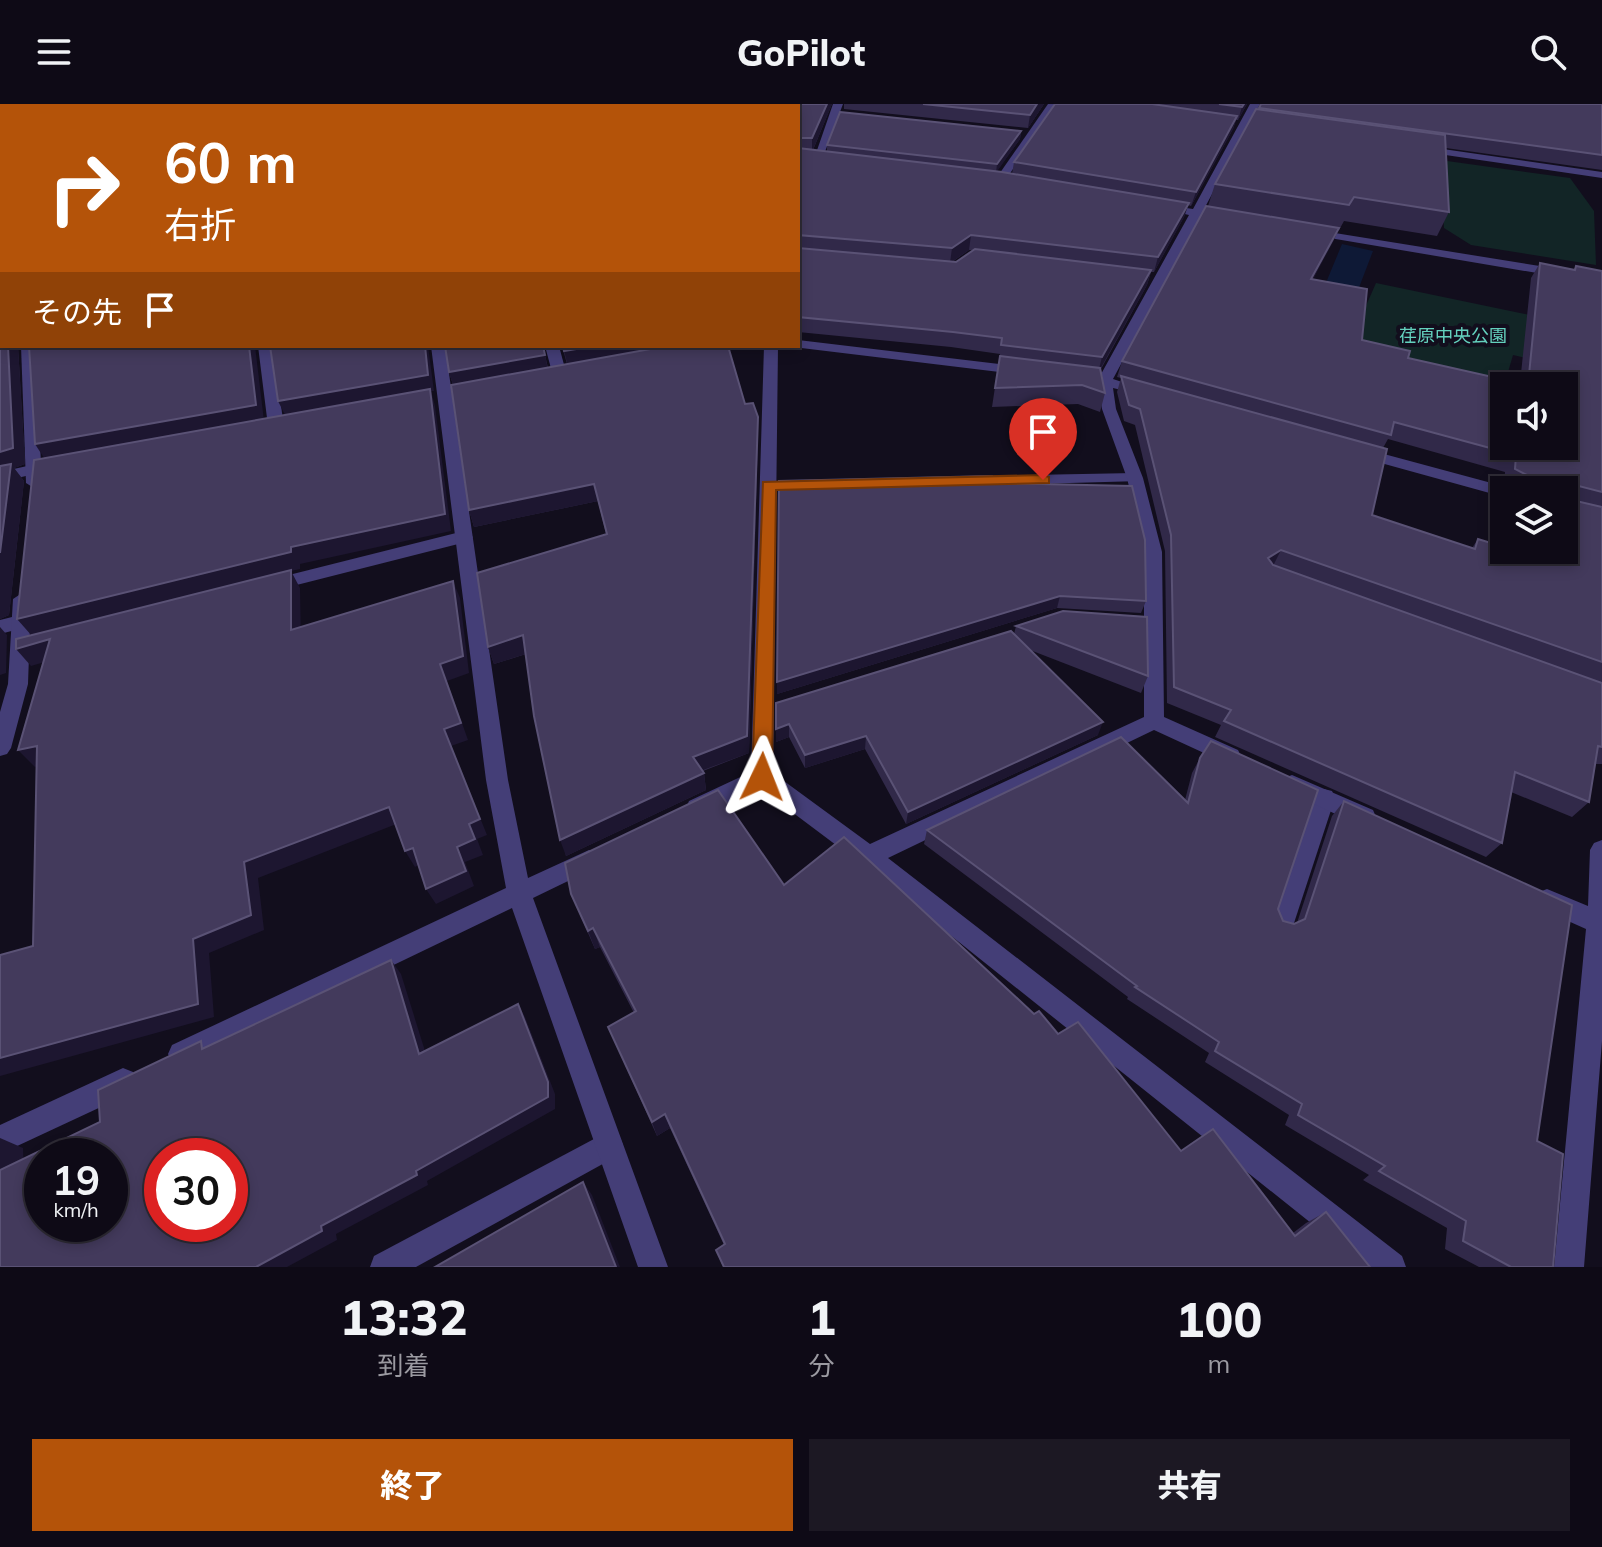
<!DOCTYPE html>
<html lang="ja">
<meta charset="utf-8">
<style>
:root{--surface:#0e0a16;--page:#1c1823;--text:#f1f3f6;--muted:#9b9aa1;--line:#2e2b35;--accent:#b45309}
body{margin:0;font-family:Mulish,"Noto Sans JP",sans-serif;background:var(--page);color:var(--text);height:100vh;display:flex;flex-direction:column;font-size:30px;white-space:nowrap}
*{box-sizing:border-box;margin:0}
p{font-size:26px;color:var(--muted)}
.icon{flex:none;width:44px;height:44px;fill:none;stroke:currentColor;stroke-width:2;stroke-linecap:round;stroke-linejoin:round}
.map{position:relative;height:1163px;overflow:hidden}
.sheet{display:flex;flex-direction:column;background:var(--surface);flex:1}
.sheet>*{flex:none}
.hud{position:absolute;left:0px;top:0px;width:800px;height:244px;box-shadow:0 4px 12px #0003,0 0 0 2px var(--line);background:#b45309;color:#fff;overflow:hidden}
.controls{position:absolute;left:1490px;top:268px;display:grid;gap:16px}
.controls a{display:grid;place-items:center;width:88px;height:88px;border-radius:0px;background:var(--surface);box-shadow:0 4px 12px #0003,0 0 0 2px var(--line);font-size:40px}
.speed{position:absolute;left:24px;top:1034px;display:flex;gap:16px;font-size:40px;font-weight:700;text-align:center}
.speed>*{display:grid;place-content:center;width:104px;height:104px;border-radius:50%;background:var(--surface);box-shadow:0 4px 12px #0003,0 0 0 2px var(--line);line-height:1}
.speed small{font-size:20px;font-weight:400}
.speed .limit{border:12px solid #d22;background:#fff;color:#111}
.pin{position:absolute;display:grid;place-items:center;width:68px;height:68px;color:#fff;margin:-82px -34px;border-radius:50% 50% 50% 0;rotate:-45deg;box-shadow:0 0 8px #0007}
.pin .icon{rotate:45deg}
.me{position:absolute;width:88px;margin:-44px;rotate:2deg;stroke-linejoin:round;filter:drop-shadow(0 0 6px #0008)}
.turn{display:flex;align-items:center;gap:28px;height:168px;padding:0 32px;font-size:36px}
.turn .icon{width:104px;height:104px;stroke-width:2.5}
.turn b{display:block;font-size:56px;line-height:68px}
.then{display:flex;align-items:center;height:76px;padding:0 32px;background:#0003;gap:16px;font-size:30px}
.eta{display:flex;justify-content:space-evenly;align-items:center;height:136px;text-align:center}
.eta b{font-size:48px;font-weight:800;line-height:56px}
.action{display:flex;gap:16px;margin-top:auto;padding:16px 32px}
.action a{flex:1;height:92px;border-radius:0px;background:var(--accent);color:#fff;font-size:32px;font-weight:800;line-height:92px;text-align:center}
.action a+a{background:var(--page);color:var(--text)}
header{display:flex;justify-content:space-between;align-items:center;height:104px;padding:0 32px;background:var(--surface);font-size:36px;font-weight:800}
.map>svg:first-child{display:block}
</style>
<header><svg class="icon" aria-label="menu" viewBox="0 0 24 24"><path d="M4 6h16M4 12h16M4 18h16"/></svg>GoPilot<svg class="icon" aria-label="search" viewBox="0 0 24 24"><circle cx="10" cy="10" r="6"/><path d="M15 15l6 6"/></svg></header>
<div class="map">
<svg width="1602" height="1163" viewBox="0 0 1602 1163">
<rect width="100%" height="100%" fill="#120e1d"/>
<!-- green -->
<g fill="#122526">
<polygon points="1440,56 1570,74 1594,107 1596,161 1471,141 1444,124"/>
<polygon points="1376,179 1602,226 1602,271 1513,251 1504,282 1347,245"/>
</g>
<!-- water -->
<polygon fill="#0e1936" points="1342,140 1373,147 1355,194 1323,186"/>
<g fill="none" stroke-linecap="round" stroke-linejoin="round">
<!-- service -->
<g fill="#443e77" fill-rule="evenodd">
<polygon points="258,242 272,242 284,322 276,327 268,322"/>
<polygon points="545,242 559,242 567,272 565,275 555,275 553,272"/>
<polygon points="1135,369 1141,371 1141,377 967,382 959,377 967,372"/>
<polygon points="464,427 473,433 470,437 269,488 260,482 269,476"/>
<polygon points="1324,685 1332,687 1335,694 1294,819 1291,827 1282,830 1273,827 1270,819 1313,694 1316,687"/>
<polygon points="609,1027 619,1031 623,1041 619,1051 416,1163 370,1163 374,1152"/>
</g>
<!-- minor -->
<g fill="#443e77" fill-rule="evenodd">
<polygon points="833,0 843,0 823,53 814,55"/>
<polygon points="1048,0 1058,0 1004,78 996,78 995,76"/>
<polygon points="1250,0 1260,0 1203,107 1233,114 1227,117 1200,113 1113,275 1149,287 1142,291 1113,284 1116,305 1143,374 1162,448 1164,613 1238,646 1241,652 1238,658 1230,661 1154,626 888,754 1402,1152 1406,1163 1366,1163 860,759 760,684 697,713 689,711 686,704 689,697 751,668 764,242 778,242 773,669 870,740 1144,613 1144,448 1127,374 1102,305 1098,281 1076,278 1069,274 1076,270 1100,272 1189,111 1154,103 1160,100 1193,105"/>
<polygon points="1422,42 1602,68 1602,74 1418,47 1418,43"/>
<polygon points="1310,125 1602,172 1602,180 1306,130 1306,126"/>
<polygon points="798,236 1024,263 1031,267 1024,271 793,243 798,242"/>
<polygon points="431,242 445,242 508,676 528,774 589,746 597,749 601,756 597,763 533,794 668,1163 638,1163 512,804 190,959 181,963 172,959 168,950 172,941 506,784 486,676"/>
<polygon points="1358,343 1510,384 1511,386 1504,386 1504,393 1352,351 1350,348"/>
<polygon points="50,357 58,362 56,365 0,378 0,368"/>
<polygon points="20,511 29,518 27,523 0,530 0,516"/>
<polygon points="1292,671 1373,706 1376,713 1373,720 1365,722 1357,720 1284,686 1281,680 1284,674"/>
<polygon points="1602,736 1602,937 1584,1163 1554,1163 1586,825 1539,804 1535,796 1539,788 1547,785 1588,802 1590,746 1594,739"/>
<polygon points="123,964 133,968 137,978 133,988 0,1050 0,1021"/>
</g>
<!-- tertiary -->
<g fill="#443e77" fill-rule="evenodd">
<polygon points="21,242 35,242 42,379 34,384 26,379"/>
<polygon points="22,489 31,495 28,580 11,644 7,650 0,652 0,608 8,580 13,495"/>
</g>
</g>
<!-- wall -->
<g fill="#312949" fill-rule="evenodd">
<path d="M0,0H832L813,46L827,47V41L1021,27L1020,35L996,68L1012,70L1014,58L1055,0H1247L1238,16H1236L1233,25L1191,102L1188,101L1184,113L1154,168H1151L1147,181L1101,265L1105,289L1100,308L1078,300L992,303L1000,250L951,243L798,228V2H2V242H18L25,360L14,364L24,377L9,511L0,515ZM969,146H973L956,158H952Z"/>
<polygon points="844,0 1044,0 1028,24 844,5"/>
<path d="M1261,0H1602V66L1446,44L1449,108L1437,132L1344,117L1339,126L1338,125L1313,175L1362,236L1408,254L1520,279L1531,174L1540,159L1574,166L1576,162L1602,167V660H1595L1589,698L1572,713L1511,688L1502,739L1486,753L1215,633L1221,621L1167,599L1165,447L1135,321L1124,317L1117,288L1121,274L1117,273L1122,257L1208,102L1215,80ZM1388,335L1505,368L1504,381L1510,384L1509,386H1564L1504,446V393L1502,396L1497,441L1478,435L1472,444L1372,411L1383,344Z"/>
<polygon points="543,242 548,264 567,260 562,242 728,242 745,300 758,330 749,649 703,667 704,669 706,686 566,752 526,550 494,560 488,543 606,430 598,397 474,423 469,406 453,281 449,268"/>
<polygon points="994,379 1146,497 1141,509 1057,504 777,590 777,578"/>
<polygon points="1016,522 1148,572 1141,589 1030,546 1098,631 906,720 865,645 805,664 789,633 776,638 776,599 1014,530"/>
<polygon points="1200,654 1283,817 1294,820 1297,819 1332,712 1344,697 1537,1037 1553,1163 1479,1163 1445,1145 1447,1124 1363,1076 1369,1071 1285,1021 1289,1011 1205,958 1209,949 1127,895 1128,893 924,740 927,726 1185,696 1192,669"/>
<polygon points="784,781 1034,910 1058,930 1181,1047 1293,1129 1306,1119 1326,1108 1370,1163 723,1163 716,1146 724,1141 670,1024 657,1032 608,923 634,909 600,843 595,845 571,790"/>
</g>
<!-- shaded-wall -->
<g fill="#1d1630">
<polygon points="827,0 832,0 812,48 812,34"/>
<polygon points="1037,0 1044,0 1028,24 1030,11"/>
<polygon points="1244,0 1247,0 1238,16 1242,3"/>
<polygon points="1237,12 1233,25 1191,102 1196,88"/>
<polygon points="1021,27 1020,35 996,69 997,60"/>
<polygon points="1189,99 1184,113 1154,168 1158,153"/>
<polygon points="1339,124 1333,138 1305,190 1311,175"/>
<polygon points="971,131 969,146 950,159 952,144"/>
<polygon points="1151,166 1147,181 1098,269 1102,253"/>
<polygon points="8,242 18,242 25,360 14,364 24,377 9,511 0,515 0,348"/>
<polygon points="249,242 255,242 264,317 46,357 35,340"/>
<polygon points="425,242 428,242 434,287 431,287 435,302 451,427 300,460 300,465 291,467 300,484 301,543 32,532 17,515 286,313 278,297"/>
<polygon points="594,242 684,242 568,263 564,247"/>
<polygon points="545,251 548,266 454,284 449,268"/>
<polygon points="758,313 758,330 749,649 695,669 693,653"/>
<polygon points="594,380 598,397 474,423 469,406"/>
<polygon points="1281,446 1273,462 1268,454"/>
<polygon points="453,477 460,494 469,569 447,577 468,636 451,642 487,731 477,735 483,751 465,758 474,782 436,800 426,785 457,743 469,720 444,625 440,560"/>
<polygon points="1060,492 1057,504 777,590 777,578"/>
<polygon points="0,523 7,531 6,569 0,571"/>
<polygon points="523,531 529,549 494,560 488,543"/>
<polygon points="50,535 65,552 31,562 16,545"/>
<polygon points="1103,618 1098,631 906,720 908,708"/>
<polygon points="789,620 789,633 776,638 776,625"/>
<polygon points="866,632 865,645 805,664 805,651"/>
<polygon points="37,642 54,658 35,663 18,646"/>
<polygon points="704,669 706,686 566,752 560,736"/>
<polygon points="389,703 399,719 258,774 264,826 209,849 214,913 0,972 0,954 193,835 244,758"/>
<polygon points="413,744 422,759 415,763 405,747"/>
<polygon points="593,824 600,843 595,845 588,827"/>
<polygon points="391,856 401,870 430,963 419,950"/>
<polygon points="518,900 525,913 555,990 555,1005 427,1077 428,1081 336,1130 337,1136 287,1163 256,1163 321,1122 416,1067"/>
<polygon points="665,1010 670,1024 657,1032 652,1018"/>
<polygon points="0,1034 23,1044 24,1076 0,1066"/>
<polygon points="583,1078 592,1091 620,1163 616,1163"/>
</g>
<!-- building -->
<g fill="#433a5c" stroke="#5a5275" stroke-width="2" fill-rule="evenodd">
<polygon points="0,0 827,0 812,34 798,34 798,2 2,2 2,242 8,242 13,344 0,348"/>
<polygon points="923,0 1037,0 1030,11"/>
<polygon points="1055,0 1152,0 1237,12 1196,88 1014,58"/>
<polygon points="1219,0 1244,0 1242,3"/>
<polygon points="1261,0 1602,0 1602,51 1259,4"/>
<polygon points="1256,5 1445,31 1449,108 1354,93 1349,101 1215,80"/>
<polygon points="840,8 1021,27 997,60 827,41"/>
<polygon points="798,44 1002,68 1189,99 1158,153 971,131 952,144 798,131"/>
<path d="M1206,102L1339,124L1311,175L1367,185L1362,236L1410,247L1408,254L1528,281L1540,159L1575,166L1576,162L1602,167V388L1575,381L1576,397L1602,403V558L1281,446L1268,454L1273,461L1602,579V643L1598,642L1589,698L1515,668L1502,739L1224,617L1231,606L1174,583L1171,431L1140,305L1129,301L1121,272L1387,345L1372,411L1475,445L1478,435L1504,443V446H1564V386H1513V379L1525,370L1515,365L1516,351L1394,318L1391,331L1122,257ZM1504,282H1564V342H1504Z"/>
<polygon points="798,144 956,158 975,145 1151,166 1102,253 1001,241 1002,234 953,228 798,213"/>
<polygon points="29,242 249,242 256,301 35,340"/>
<polygon points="270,242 425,242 428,271 278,297"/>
<polygon points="445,242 543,242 545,251 449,268"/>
<polygon points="563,242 594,242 564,247"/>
<polygon points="667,242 728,242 745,300 753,299 758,313 747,632 693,653 704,669 560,736 534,612 523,531 488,543 477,469 607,430 594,380 469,406 451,281"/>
<polygon points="1000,252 1100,264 1105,289 1082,281 995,284"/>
<polygon points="430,285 445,410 291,443 291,448 17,515 34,356"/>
<polygon points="11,360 0,449 0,362"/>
<polygon points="992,372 994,379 1132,382 1145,436 1146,497 1060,492 777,578 779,377"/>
<polygon points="291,466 291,526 453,477 463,552 440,560 461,619 444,625 480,715 469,720 475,735 457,743 466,767 426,785 413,744 405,747 389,703 244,758 251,811 193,835 198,900 0,954 0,851 33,842 37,642 18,646 50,535 16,545 16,535"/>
<polygon points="1063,507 1147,513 1148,572 1016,522"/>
<polygon points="1011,527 1103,618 908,708 866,632 805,651 789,620 776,625 776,599"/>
<polygon points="1121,633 1188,699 1200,654 1211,637 1318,686 1278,805 1283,817 1294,820 1305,815 1344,697 1572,801 1537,1037 1563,1050 1553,1163 1511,1163 1463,1137 1466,1117 1379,1067 1385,1062 1298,1011 1302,1000 1215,947 1219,938 1135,883 1137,882 927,726"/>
<polygon points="718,686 784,781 844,733 1034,910 1039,907 1058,930 1078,918 1181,1047 1213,1025 1295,1132 1326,1108 1370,1163 724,1163 716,1146 725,1140 665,1010 652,1018 608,923 636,907 593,824 588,827 571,790 565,759"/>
<path d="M391,856L419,950L518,900L548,978V993L416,1067L417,1071L321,1122L322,1127L256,1163H0V1066L100,1018L98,986L201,937L202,945ZM42,1052H110V1120H42ZM162,1052H230V1120H162Z"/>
<polygon points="583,1078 616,1163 435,1163"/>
</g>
<!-- route -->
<polygon fill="#b45309" stroke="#753606" stroke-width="2" points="1043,371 1049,373 1049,379 776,386 772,673 769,679 755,679 752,673 763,378"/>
<g text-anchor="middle" stroke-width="8" stroke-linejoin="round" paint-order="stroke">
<!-- far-park labels -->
<g font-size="18" fill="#64d1be" stroke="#120e1d">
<text x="1453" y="238">荏原中央公園</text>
</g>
</g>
</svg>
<div class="controls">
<a><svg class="icon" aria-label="sound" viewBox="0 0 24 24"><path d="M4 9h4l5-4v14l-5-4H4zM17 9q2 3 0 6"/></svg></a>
<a><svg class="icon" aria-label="layers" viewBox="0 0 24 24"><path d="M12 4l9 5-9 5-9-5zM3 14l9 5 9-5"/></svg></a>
</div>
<div class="speed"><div>19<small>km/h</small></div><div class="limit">30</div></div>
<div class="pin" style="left:1043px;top:376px;background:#d93025"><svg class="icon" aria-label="arrive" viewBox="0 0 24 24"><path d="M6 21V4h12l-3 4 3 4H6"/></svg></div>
<svg class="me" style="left:762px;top:673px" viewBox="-20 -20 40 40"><path d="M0-17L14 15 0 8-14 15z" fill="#b45309" stroke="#fff" stroke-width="4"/></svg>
<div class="hud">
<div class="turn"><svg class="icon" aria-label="right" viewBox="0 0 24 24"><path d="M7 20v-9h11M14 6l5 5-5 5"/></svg><div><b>60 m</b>右折</div></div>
<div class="then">その先<svg class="icon" aria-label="arrive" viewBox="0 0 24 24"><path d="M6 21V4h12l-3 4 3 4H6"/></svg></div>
</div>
</div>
<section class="sheet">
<div class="eta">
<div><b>13:32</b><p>到着</p></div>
<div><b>1</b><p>分</p></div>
<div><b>100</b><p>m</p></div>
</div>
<div class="action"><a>終了</a><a>共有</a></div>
</section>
